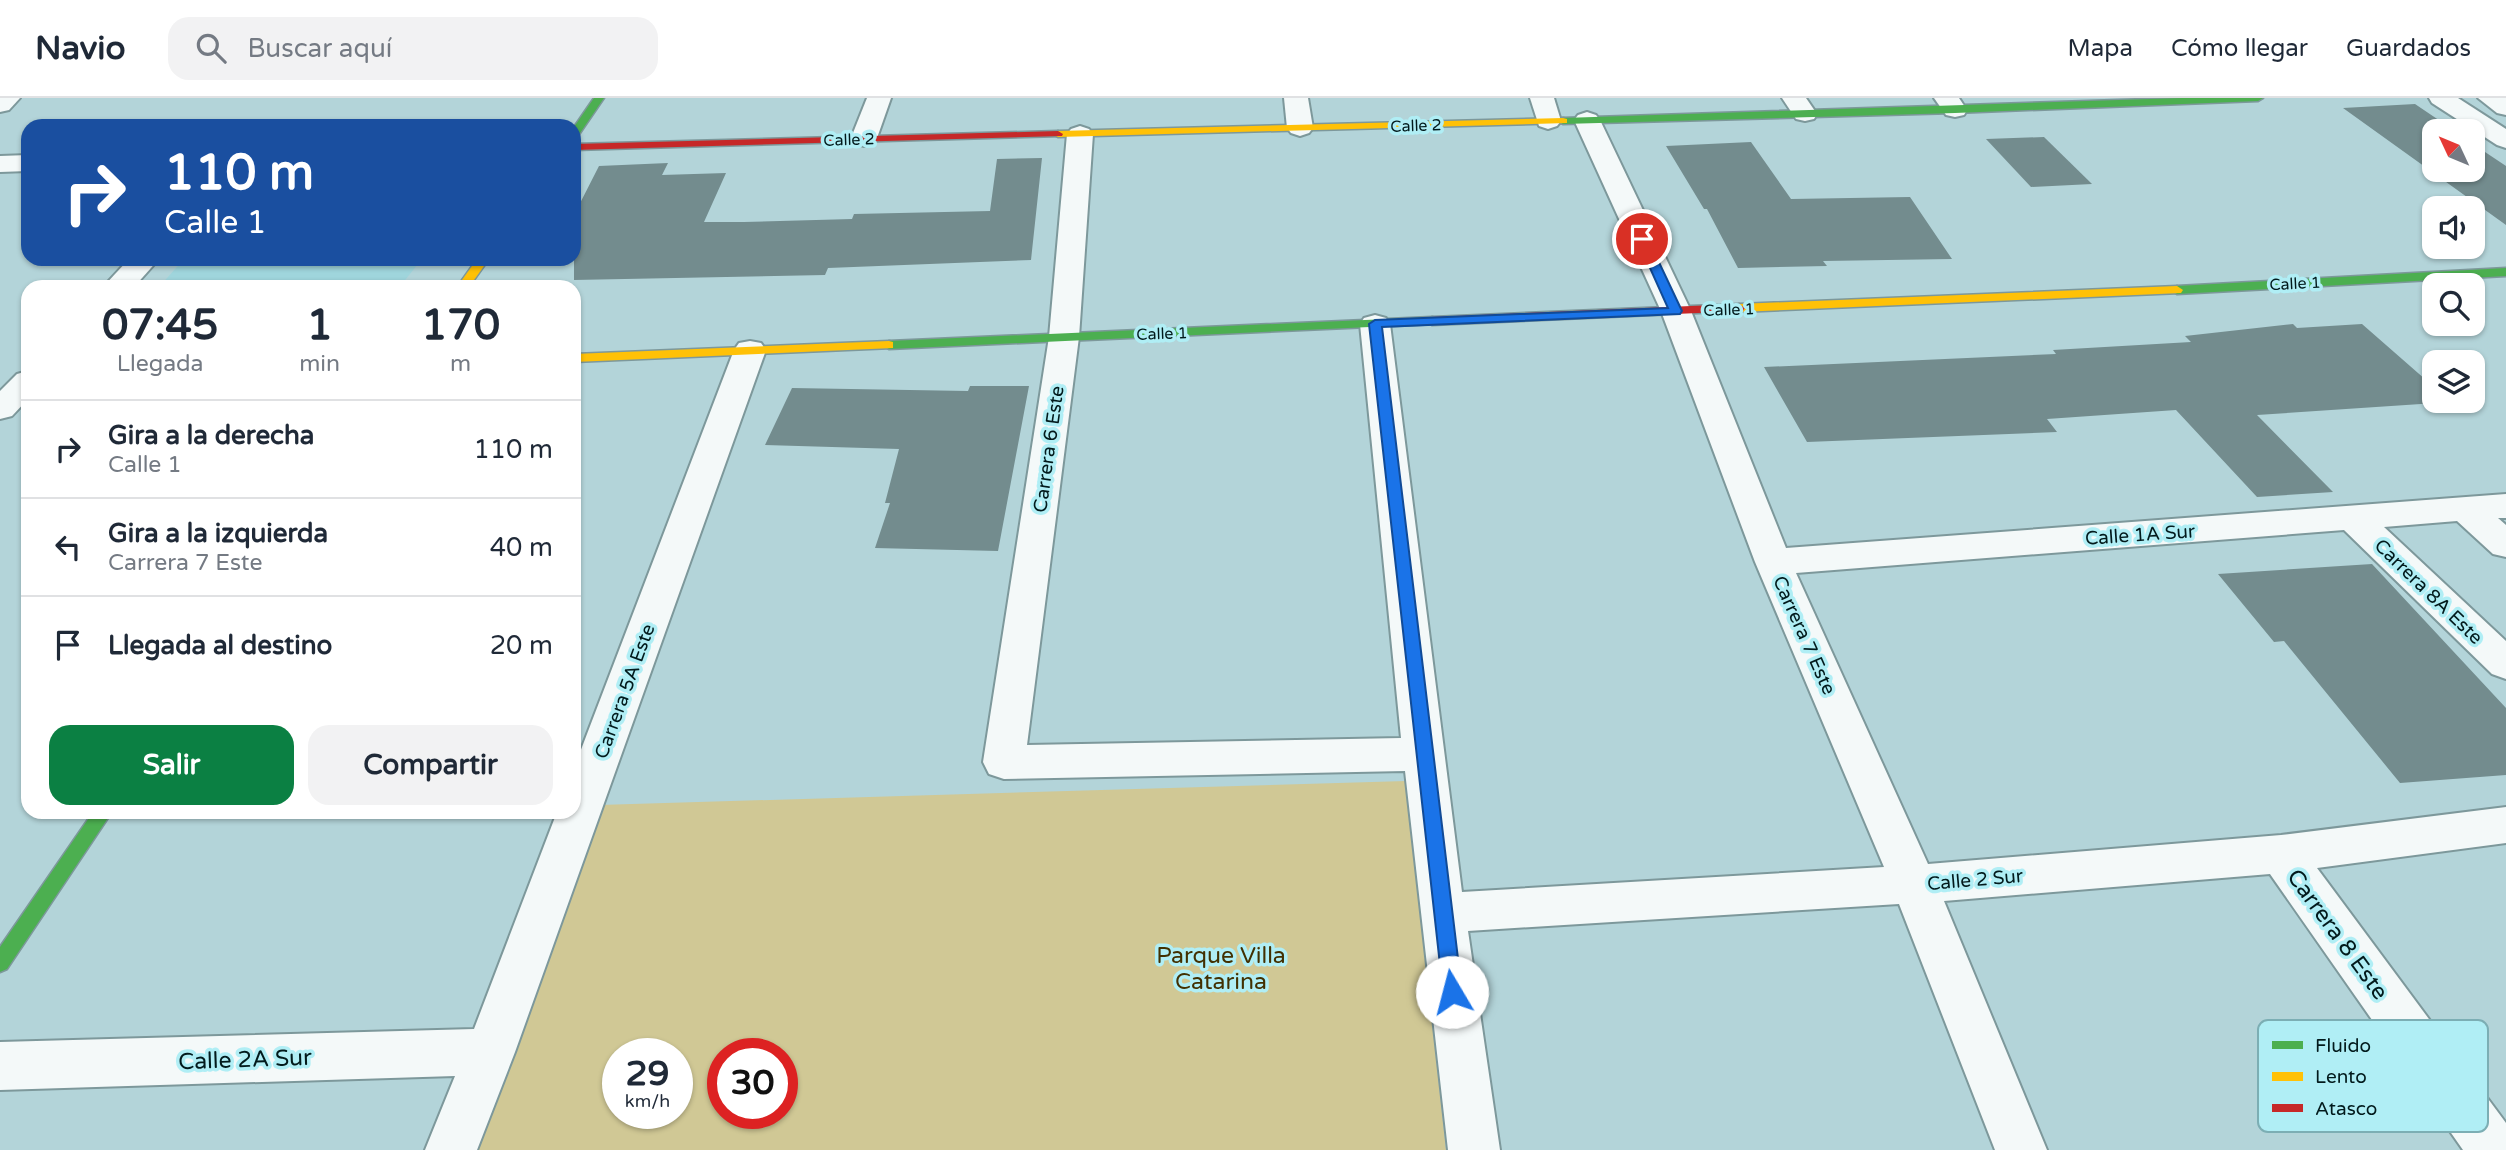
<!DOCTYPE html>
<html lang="es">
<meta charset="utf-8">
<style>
:root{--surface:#fff;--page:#f2f2f3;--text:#1f2937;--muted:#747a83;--line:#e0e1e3;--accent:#0b8043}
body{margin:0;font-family:"Varela Round",sans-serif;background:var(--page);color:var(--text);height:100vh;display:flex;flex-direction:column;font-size:26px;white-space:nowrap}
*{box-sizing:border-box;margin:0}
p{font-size:23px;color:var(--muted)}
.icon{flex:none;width:38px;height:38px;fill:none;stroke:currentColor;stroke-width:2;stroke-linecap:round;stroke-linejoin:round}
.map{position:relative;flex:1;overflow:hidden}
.panel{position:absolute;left:21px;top:182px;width:560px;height:539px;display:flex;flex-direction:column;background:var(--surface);border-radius:21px;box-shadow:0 2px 5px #0004}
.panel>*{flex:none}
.top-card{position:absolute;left:21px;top:21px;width:560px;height:147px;border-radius:21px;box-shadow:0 2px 5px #0004;background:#1a4fa0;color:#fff;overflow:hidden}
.needle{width:46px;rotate:314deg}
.tools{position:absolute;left:2422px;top:21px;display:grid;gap:14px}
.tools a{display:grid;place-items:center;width:63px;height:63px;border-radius:14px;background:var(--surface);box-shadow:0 2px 5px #0004;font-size:35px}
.speed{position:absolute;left:602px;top:940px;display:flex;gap:14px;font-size:35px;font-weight:700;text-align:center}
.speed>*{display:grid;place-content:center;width:91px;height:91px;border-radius:50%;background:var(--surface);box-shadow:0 2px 5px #0004;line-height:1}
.speed small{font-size:18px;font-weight:400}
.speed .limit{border:10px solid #d22;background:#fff;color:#111}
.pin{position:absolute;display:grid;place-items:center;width:60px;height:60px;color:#fff;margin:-30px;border:4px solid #fff;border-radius:50%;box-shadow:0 2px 7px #0007}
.me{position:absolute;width:77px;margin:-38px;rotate:352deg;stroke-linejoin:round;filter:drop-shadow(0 0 5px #0008)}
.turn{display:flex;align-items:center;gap:24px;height:147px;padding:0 28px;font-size:32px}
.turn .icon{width:91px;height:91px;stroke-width:2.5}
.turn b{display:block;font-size:49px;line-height:60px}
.eta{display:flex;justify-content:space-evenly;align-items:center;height:119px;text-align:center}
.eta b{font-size:42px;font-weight:700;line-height:49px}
.button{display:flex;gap:14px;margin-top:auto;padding:14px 28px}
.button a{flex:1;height:80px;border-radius:21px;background:var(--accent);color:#fff;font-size:28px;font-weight:700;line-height:80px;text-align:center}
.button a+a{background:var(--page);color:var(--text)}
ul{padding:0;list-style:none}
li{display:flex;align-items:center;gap:21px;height:98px;padding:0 28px;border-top:2px solid var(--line)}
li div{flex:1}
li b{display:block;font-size:26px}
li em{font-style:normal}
header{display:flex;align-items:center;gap:42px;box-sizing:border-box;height:98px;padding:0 35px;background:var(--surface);border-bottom:2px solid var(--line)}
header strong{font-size:33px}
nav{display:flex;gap:38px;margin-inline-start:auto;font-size:24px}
.search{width:490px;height:63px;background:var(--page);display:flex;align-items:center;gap:18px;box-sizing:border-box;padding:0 24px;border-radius:21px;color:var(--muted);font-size:26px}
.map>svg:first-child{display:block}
</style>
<header>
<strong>Navio</strong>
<div class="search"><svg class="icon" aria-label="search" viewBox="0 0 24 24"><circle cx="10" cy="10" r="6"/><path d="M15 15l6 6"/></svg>Buscar aquí</div>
<nav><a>Mapa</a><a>Cómo llegar</a><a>Guardados</a></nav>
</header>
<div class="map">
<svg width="2506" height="1052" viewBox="0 0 2506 1052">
<rect width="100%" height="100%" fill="#b3d4d9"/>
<!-- built -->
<polygon fill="#9fd5dc" points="184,161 422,161 402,186 159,189"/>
<!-- green -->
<path fill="#d0c895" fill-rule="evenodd" d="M1406,683L1446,1052H467L599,707ZM618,956H677V1015H618ZM723,956H782V1015H723Z"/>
<!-- building -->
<g fill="#738c8e">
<polygon points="2415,6 2455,33 2434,33 2434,72 2473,72 2473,46 2506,68 2506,127 2343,10"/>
<polygon points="2044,39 2092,86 2031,89 1986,41"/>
<polygon points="1751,44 1791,101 1910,99 1952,161 1823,163 1827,168 1738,170 1707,111 1704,111 1666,48"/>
<polygon points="1042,60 1031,162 828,170 825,177 574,182 574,117 599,68 668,65 662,77 726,75 704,124 744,124 852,121 854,116 990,113 997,61"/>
<polygon points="2293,226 2297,230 2362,226 2434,289 2434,303 2451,304 2257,317 2333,394 2257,399 2176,312 2047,321 2057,334 1807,344 1764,269 2056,256 2053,252 2191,244 2185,238"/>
<polygon points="970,288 1029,288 998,453 875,450 890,405 885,405 899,351 765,347 792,290 968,293"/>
<polygon points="2372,466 2506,610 2506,677 2400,685 2284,543 2274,544 2218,476"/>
</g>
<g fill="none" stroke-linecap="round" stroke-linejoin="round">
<!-- street casing -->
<g stroke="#7d989b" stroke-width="4">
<g id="street">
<polygon points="0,0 20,0 9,12 0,14"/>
<polygon points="867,0 891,0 877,40 873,45 864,48 855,45 851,40"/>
<polygon points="1284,0 1308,0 1313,30 1309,35 1300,38 1291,35 1287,30"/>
<polygon points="1530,0 1554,0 1561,23 1557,28 1548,31 1539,28"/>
<polygon points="1782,0 1806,0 1817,16 1814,21 1805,23 1796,21"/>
<polygon points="1934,0 1959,0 1967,12 1964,17 1955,19 1946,17"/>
<polygon points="2429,0 2458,0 2506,31 2506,50 2497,47 2432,5"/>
<polygon points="2478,0 2506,0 2506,17 2497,15"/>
<polygon points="1587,14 1596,17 1600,22 1691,213 1786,450 2506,396 2506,420 2498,420 2506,427 2506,459 2493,456 2457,423 2384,429 2506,543 2506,581 2492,576 2344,432 1796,475 1928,766 2281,737 2506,709 2506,745 2317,770 2506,1025 2506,1052 2463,1052 2270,776 1944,803 2047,1052 1995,1052 1899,806 1468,833 1500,1052 1448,1052 1405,673 1004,681 989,676 983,664 1049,239 1067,36 1071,31 1080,28 1089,31 1093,36 1079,239 1027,647 1401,640 1360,226 1364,220 1375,217 1386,220 1390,226 1462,794 1884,769 1755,464 1661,213 1574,22 1578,17"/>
<polygon points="28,57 28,73 0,74 0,58"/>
<polygon points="129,161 159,161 134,189 103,189"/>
<polygon points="750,243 761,245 766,252 515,954 477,1052 425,1052 455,978 0,992 0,944 474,931 557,714 574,714 574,670 734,252 739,245"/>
<polygon points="28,273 28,301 12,318 0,321 0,293 17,276"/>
</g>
</g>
<!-- fast casing -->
<g stroke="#7d989b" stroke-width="3">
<g id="fast">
<polygon points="594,0 604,0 578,38 574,39 574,29"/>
<polygon points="2182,0 2263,0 2258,3 1955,15 1563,26 1558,23 1563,20"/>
<polygon points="2506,170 2506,178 2177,196 2171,192 2177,188"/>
<polygon points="1432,219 1436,220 1436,226 889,251 883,247 889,243"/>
<polygon points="93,714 112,714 7,871 0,874 0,849"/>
</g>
</g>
<!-- slow casing -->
<g stroke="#7d989b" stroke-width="3">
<g id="slow">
<polygon points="1563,20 1567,21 1567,25 1058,39 1053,36 1058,33"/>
<polygon points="477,161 489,161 469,189 457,189"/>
<polygon points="2177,188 2183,192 2181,195 1739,214 1733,210 1739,206"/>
<polygon points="889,243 893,244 893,250 574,264 574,256"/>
</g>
</g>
<!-- jam casing -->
<g stroke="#7d989b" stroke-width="3">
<g id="jam">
<polygon points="1058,33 1063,36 1062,38 574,52 574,46"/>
<polygon points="1739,206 1745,210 1743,213 1432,227 1426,223 1432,219"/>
</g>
</g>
<!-- street -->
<use href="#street" fill="#f4f9f9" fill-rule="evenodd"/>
<!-- fast -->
<use href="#fast" fill="#4caf50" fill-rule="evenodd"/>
<!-- slow -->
<use href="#slow" fill="#ffc107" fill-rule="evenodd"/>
<!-- jam -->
<use href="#jam" fill="#c62828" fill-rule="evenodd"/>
</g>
<!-- route -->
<polygon fill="#1a73e8" stroke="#114b97" stroke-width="2" points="1638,139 1648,141 1682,213 1680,216 1382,229 1462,894 1460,900 1452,903 1445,900 1443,894 1369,226 1375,222 1668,210 1637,141"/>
<g text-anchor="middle" stroke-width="7" stroke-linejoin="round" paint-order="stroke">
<!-- far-street labels -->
<g font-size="16" fill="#021a1c" stroke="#b0eef5">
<text transform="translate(1416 27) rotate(-2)" y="6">Calle 2</text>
<text transform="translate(849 41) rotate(-2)" y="6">Calle 2</text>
<text transform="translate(2295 185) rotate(-3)" y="6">Calle 1</text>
<text transform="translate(1729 211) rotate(-2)" y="6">Calle 1</text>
<text transform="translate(1162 235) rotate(-2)" y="6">Calle 1</text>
</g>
<!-- street labels -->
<g font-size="19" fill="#021a1c" stroke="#b0eef5">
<text transform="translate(1048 351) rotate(-82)" y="7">Carrera 6 Este</text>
<text transform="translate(2140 436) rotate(-4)" y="7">Calle 1A Sur</text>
<text transform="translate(2429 493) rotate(44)" y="7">Carrera 8A Este</text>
<text transform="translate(1805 537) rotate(66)" y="7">Carrera 7 Este</text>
<text transform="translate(624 593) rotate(-70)" y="7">Carrera 5A Este</text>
<text transform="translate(1975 781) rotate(-5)" y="7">Calle 2 Sur</text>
</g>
<!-- near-street labels -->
<g font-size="23" fill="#021a1c" stroke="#b0eef5">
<text transform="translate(2338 836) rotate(54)" y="8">Carrera 8 Este</text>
<text transform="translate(245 961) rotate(-2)" y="8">Calle 2A Sur</text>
</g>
<!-- near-park labels -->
<g font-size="23" fill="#423001" stroke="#b0eef5">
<text x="1221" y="865">Parque Villa<tspan x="1221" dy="26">Catarina</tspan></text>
</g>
</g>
<!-- legend -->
<rect x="2258" y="922" width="230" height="112" rx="10" fill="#b0eef5" stroke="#7caeb4" stroke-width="2"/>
<rect x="2272" y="943" width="31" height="8" fill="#4caf50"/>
<rect x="2272" y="974" width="31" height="9" fill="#ffc107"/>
<rect x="2272" y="1006" width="31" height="8" fill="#c62828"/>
<g font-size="19" fill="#021a1c">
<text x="2315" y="954">Fluido</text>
<text x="2315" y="985">Lento</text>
<text x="2315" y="1017">Atasco</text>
</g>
</svg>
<div class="tools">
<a><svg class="needle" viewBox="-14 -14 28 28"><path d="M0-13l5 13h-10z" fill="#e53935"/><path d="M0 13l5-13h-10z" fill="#747a83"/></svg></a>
<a><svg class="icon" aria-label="sound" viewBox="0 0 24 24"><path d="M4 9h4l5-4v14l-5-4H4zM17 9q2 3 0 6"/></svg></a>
<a><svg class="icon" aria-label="search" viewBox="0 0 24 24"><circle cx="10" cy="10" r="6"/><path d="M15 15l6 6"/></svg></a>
<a><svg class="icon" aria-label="layers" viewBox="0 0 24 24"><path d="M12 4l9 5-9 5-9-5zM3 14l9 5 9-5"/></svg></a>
</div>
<div class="speed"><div>29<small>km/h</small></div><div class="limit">30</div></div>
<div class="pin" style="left:1642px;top:141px;background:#d93025"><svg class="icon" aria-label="arrive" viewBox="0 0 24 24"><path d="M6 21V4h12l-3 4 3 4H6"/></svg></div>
<svg class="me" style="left:1452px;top:894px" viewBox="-20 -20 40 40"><circle r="19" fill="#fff"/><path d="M0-13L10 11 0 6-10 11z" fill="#1a73e8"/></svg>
<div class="top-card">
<div class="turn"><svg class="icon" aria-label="right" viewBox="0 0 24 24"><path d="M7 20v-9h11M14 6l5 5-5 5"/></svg><div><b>110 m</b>Calle 1</div></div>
</div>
<section class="panel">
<div class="eta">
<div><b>07:45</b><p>Llegada</p></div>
<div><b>1</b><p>min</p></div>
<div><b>170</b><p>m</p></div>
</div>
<ul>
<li><svg class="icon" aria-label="right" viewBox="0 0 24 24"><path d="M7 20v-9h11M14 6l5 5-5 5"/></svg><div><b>Gira a la derecha</b><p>Calle 1</p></div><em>110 m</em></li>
<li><svg class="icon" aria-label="left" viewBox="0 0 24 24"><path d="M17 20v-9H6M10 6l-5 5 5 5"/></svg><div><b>Gira a la izquierda</b><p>Carrera 7 Este</p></div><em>40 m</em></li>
<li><svg class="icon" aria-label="arrive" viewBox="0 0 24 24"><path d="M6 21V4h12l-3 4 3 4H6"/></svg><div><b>Llegada al destino</b></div><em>20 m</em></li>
</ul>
<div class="button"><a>Salir</a><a>Compartir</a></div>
</section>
</div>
